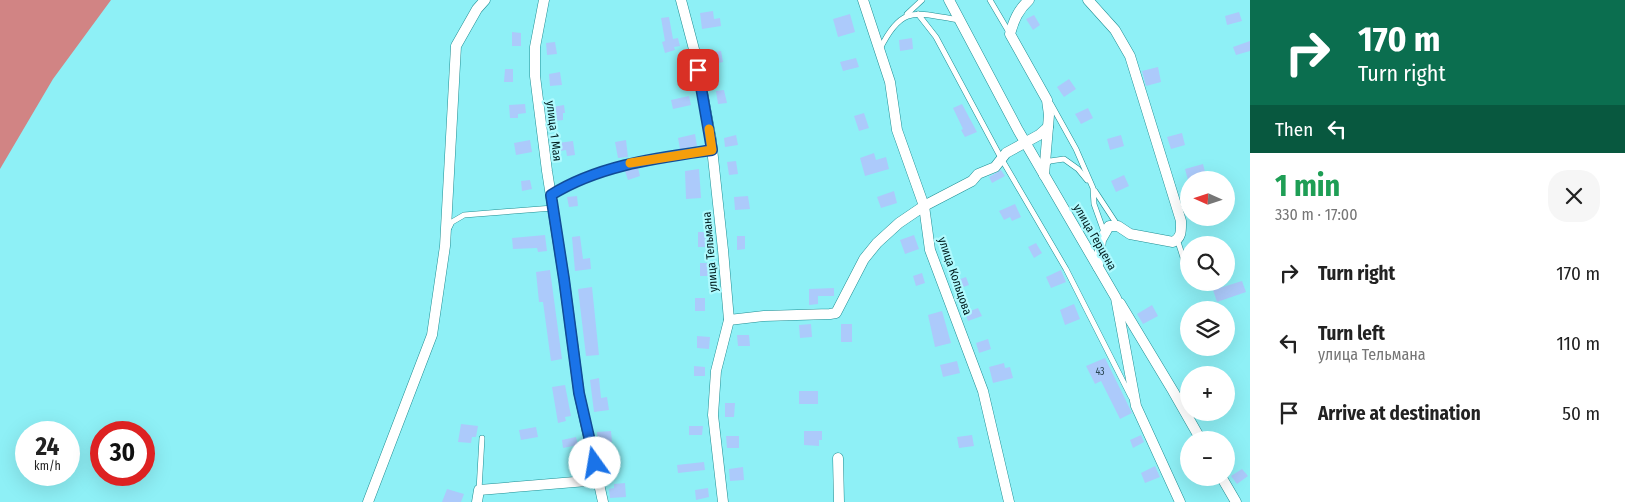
<!DOCTYPE html>
<meta charset="utf-8">
<style>
:root{--surface:#fff;--page:#f6f6f6;--text:#222;--muted:#767676}
body{margin:0;font-family:"Fira Sans Condensed",sans-serif;background:var(--page);color:var(--text);height:100vh;display:flex;flex-direction:column;font-size:19px;white-space:nowrap}
*{box-sizing:border-box;margin:0}
p{font-size:16px;color:var(--muted)}
.icon{flex:none;width:28px;height:28px;fill:none;stroke:currentColor;stroke-width:2;stroke-linecap:round;stroke-linejoin:round}
.map{position:relative;flex:1;overflow:hidden}
.panel{display:flex;flex-direction:column;background:var(--surface);width:375px}
.panel>*{flex:none}
.banner{background:#0b6e4f;color:#fff;overflow:hidden}
.needle{width:32px;rotate:273deg}
.fabs{position:absolute;left:1180px;top:171px;display:grid;gap:10px}
.fabs a{display:grid;place-items:center;width:55px;height:55px;border-radius:50%;background:var(--surface);box-shadow:0 5px 20px #0002;font-size:25px}
.speed{position:absolute;left:15px;top:421px;display:flex;gap:10px;font-size:25px;font-weight:700;text-align:center}
.speed>*{display:grid;place-content:center;width:65px;height:65px;border-radius:50%;background:var(--surface);box-shadow:0 5px 20px #0002;line-height:1}
.speed small{font-size:12px;font-weight:400}
.speed .limit{border:8px solid #d22;background:#fff;color:#111}
.pin{position:absolute;display:grid;place-items:center;width:42px;height:42px;color:#fff;margin:-21px;border-radius:10px;box-shadow:0 2px 8px #0006}
.me{position:absolute;width:55px;margin:-28px;rotate:347deg;stroke-linejoin:round;filter:drop-shadow(0 0 4px #0008)}
.turn{display:flex;align-items:center;gap:18px;height:105px;padding:0 25px;font-size:22px}
.turn .icon{width:65px;height:65px;stroke-width:2.5}
.turn b{display:block;font-size:35px;line-height:42px}
.then{display:flex;align-items:center;height:48px;padding:0 25px;background:#0003;gap:10px;font-size:19px}
.round{display:grid;place-items:center;flex:none;width:52px;height:52px;border-radius:20px;background:var(--page)}
.overview{display:flex;align-items:center;justify-content:space-between;height:85px;padding:0 25px}
h1{font-size:30px;font-weight:700;line-height:38px;color:#1e9e55}
ul{padding:0;list-style:none}
li{display:flex;align-items:center;gap:15px;height:70px;padding:0 25px}
li div{flex:1}
li b{display:block;font-size:19px}
li em{font-style:normal}
main{display:flex;flex:1;min-height:0}
.map>svg:first-child{display:block}
</style>
<main>
<div class="map">
<svg width="1250" height="502" viewBox="0 0 1250 502">
<rect width="100%" height="100%" fill="#8ef0f6"/>
<!-- water -->
<polygon fill="#d18484" points="0,0 111,0 53,79 0,169"/>
<!-- building -->
<g fill="#accafb">
<polygon points="713,11 714,19 720,18 721,26 702,29 700,13"/>
<polygon points="1239,12 1242,21 1227,25 1225,16"/>
<polygon points="850,14 855,32 838,37 833,19"/>
<polygon points="1034,15 1040,25 1033,30 1026,19"/>
<polygon points="669,17 673,39 678,38 680,46 674,47 675,50 665,53 662,42 665,41 661,18"/>
<polygon points="512,32 521,33 521,46 512,46"/>
<polygon points="912,38 913,49 900,51 899,40"/>
<polygon points="1250,41 1250,51 1236,55 1233,47"/>
<polygon points="555,42 557,54 547,55 546,43"/>
<polygon points="721,51 723,62 709,65 707,53"/>
<polygon points="856,58 859,67 843,71 840,62"/>
<polygon points="1158,67 1161,82 1146,86 1142,71"/>
<polygon points="505,69 513,69 513,82 504,82"/>
<polygon points="560,72 562,85 550,86 549,74"/>
<polygon points="1069,79 1076,89 1064,97 1057,87"/>
<polygon points="724,90 727,103 718,104 716,91"/>
<polygon points="689,96 691,105 673,109 671,100"/>
<polygon points="525,104 526,113 518,114 518,118 510,118 509,105"/>
<polygon points="962,104 977,132 965,137 961,130 963,129 953,108"/>
<polygon points="564,105 565,113 563,113 563,120 555,121 553,107"/>
<polygon points="1088,108 1093,118 1081,124 1075,114"/>
<polygon points="864,113 869,128 859,131 854,116"/>
<polygon points="1182,133 1185,145 1171,149 1167,137"/>
<polygon points="695,134 697,146 680,149 678,138"/>
<polygon points="736,135 738,145 725,147 724,138"/>
<polygon points="1121,135 1124,146 1110,150 1107,139"/>
<polygon points="530,140 532,152 516,155 514,143"/>
<polygon points="626,140 628,157 618,158 615,142"/>
<polygon points="573,141 575,155 567,156 566,150 560,151 558,143"/>
<polygon points="874,153 876,160 886,157 889,169 865,176 860,158"/>
<polygon points="736,161 738,174 729,175 727,162"/>
<polygon points="1203,164 1207,180 1188,180 1185,169"/>
<polygon points="638,168 640,176 628,180 625,171"/>
<polygon points="699,169 701,198 686,199 685,171"/>
<polygon points="1001,170 1005,176 992,183 989,177"/>
<polygon points="1124,175 1129,186 1116,192 1111,181"/>
<polygon points="530,180 532,189 522,191 521,181"/>
<polygon points="894,191 897,203 881,208 877,197"/>
<polygon points="577,196 578,206 569,207 567,197"/>
<polygon points="748,196 750,209 735,210 734,197"/>
<polygon points="1015,204 1021,217 1012,221 1010,217 1004,220 999,211"/>
<rect x="698" y="232" width="9" height="15"/>
<polygon points="545,235 547,251 538,252 537,248 513,249 512,238"/>
<polygon points="914,235 919,249 905,254 900,240"/>
<polygon points="580,236 583,259 590,258 591,269 575,271 572,237"/>
<polygon points="737,236 745,236 745,249 737,250"/>
<polygon points="1036,243 1042,253 1034,258 1028,247"/>
<rect x="700" y="263" width="9" height="13"/>
<polygon points="550,270 562,359 551,361 543,302 539,302 536,272"/>
<polygon points="1061,270 1066,282 1051,288 1046,277"/>
<polygon points="922,273 925,283 916,286 913,276"/>
<polygon points="966,277 969,285 955,290 952,282"/>
<polygon points="1242,281 1246,292 1217,302 1213,290"/>
<polygon points="592,287 599,355 586,356 578,289"/>
<polygon points="834,288 834,296 818,296 818,304 809,305 809,289"/>
<rect x="695" y="298" width="10" height="13"/>
<polygon points="1074,304 1080,319 1065,325 1060,310"/>
<polygon points="1152,305 1158,316 1143,324 1137,314"/>
<polygon points="978,308 982,316 968,321 965,313"/>
<polygon points="942,311 951,343 935,347 928,315"/>
<polygon points="811,324 812,337 800,338 799,325"/>
<rect x="841" y="324" width="11" height="18"/>
<polygon points="737,335 749,335 750,346 738,346"/>
<polygon points="697,336 710,337 709,349 697,348"/>
<polygon points="988,339 991,349 979,353 976,343"/>
<polygon points="1105,358 1132,413 1120,419 1101,381 1095,384 1086,366"/>
<polygon points="957,361 960,373 943,377 940,365"/>
<polygon points="1004,363 1005,368 1010,367 1013,378 993,383 989,367"/>
<polygon points="694,366 705,367 705,376 694,376"/>
<polygon points="599,378 601,398 607,397 609,410 594,412 590,380"/>
<polygon points="565,385 571,416 565,417 566,421 558,423 552,387"/>
<rect x="799" y="391" width="19" height="13"/>
<polygon points="725,403 735,403 734,417 725,417"/>
<polygon points="461,424 478,426 476,437 472,437 471,443 458,442"/>
<polygon points="689,426 703,426 702,435 689,435"/>
<polygon points="536,427 538,437 521,440 519,430"/>
<polygon points="611,431 612,442 598,443 597,432"/>
<polygon points="804,431 822,431 822,440 819,440 819,446 804,445"/>
<polygon points="972,435 974,446 959,448 957,437"/>
<polygon points="1141,435 1144,442 1133,448 1130,440"/>
<polygon points="726,436 739,436 739,448 727,448"/>
<polygon points="576,437 578,445 563,448 562,440"/>
<polygon points="704,462 705,470 678,473 677,465"/>
<polygon points="1155,466 1160,477 1145,483 1141,473"/>
<polygon points="743,467 744,480 730,481 729,469"/>
<polygon points="1242,469 1248,476 1237,484 1231,476"/>
<polygon points="625,483 626,497 610,498 609,489 614,488 614,484"/>
<polygon points="708,488 709,497 696,500 695,490"/>
<polygon points="447,489 464,494 461,502 442,502"/>
</g>
<g fill="none" stroke-linecap="round" stroke-linejoin="round">
<!-- service casing -->
<g stroke="#1e8e93" stroke-width="6">
<g id="service">
<polyline points="990,0 1010,34"/>
<polyline points="907,14 922,0"/>
<polyline points="918,14 936,37 1001,158 1066,269 1131,397"/>
<path d="M880,49C902,4 916,13 959,20"/>
<polyline points="1051,104 1076,149 1093,188 1094,204 1104,232"/>
<polyline points="1045,165 1050,161 1064,159 1078,169 1087,180"/>
<polyline points="1095,191 1118,226"/>
<path d="M551,195C600,165 657,158 712,150"/>
<polyline points="449,228 452,222 464,215 553,208"/>
<path d="M1177,240C1182,251 1183,262 1189,273"/>
<polyline points="1194,282 1194,283"/>
<polyline points="479,490 482,438"/>
</g>
</g>
<!-- minor casing -->
<g stroke="#1e8e93" stroke-width="11">
<g id="minor">
<polyline points="544,0 535,47 535,76 547,171 564,279 579,393 603,502"/>
<polyline points="681,0 695,53 711,139 723,250 729,320 716,371 713,415 723,502"/>
<polyline points="863,0 890,82 897,130 924,206 930,250 983,391 1009,502"/>
<polyline points="949,0 1018,130 1116,298 1136,406 1180,502"/>
<path d="M1029,0C1018,10 1014,20 1010,34L1047,100L1049,115L1044,175"/>
<path d="M1088,0L1115,30L1130,56L1181,221C1181,230 1182,238 1173,242L1130,234L1118,226H1109L1101,240L1098,267"/>
<polyline points="1120,303 1173,391 1201,440"/>
<polyline points="729,320 764,316 830,314 836,313 864,259 877,243 899,223 924,206 972,181 978,174 995,167 1006,153 1039,135 1048,127"/>
<polyline points="838,458 839,502"/>
<polyline points="1222,478 1236,502"/>
<polyline points="368,502 432,335 445,246 456,46 477,9 485,0"/>
<polyline points="477,502 479,490 599,480"/>
</g>
</g>
<!-- service -->
<use href="#service" stroke="#fff" stroke-width="5"/>
<!-- minor -->
<use href="#minor" stroke="#fff" stroke-width="10"/>
</g>
<g fill="none" stroke-linecap="round" stroke-linejoin="round">
<!-- route casing -->
<g stroke="#114b97" stroke-width="12">
<path id="route" d="M595,463L579,393L564,279L551,195C599,165 657,158 712,150L698,70"/>
</g>
<!-- route -->
<use href="#route" stroke="#1a73e8" stroke-width="9"/>
<!-- slow -->
<polyline stroke="#f59e0b" stroke-width="9" points="630,163 712,150 709,129"/>
</g>
<g text-anchor="middle" stroke-width="4.5" stroke-linejoin="round" paint-order="stroke">
<!-- number labels -->
<g font-size="10" fill="#2b4855">
<text x="1100" y="375">43</text>
</g>
<!-- street labels -->
<g font-size="12" fill="#001c1e" stroke="#aefafe">
<text transform="translate(554 131) rotate(83)" y="4">улица 1 Мая</text>
<text transform="translate(1095 237) rotate(60)" y="4">улица Герцена</text>
<text transform="translate(710 252) rotate(-95)" y="4">улица Тельмана</text>
<text transform="translate(955 276) rotate(71)" y="4">улица Кольцова</text>
</g>
</g>
</svg>
<div class="fabs">
<a><svg class="needle" viewBox="-14 -14 28 28"><path d="M0-13l5 13h-10z" fill="#e53935"/><path d="M0 13l5-13h-10z" fill="#767676"/></svg></a>
<a><svg class="icon" aria-label="search" viewBox="0 0 24 24"><circle cx="10" cy="10" r="6"/><path d="M15 15l6 6"/></svg></a>
<a><svg class="icon" aria-label="layers" viewBox="0 0 24 24"><path d="M12 4l9 5-9 5-9-5zM3 14l9 5 9-5"/></svg></a>
<a>+</a>
<a>−</a>
</div>
<div class="speed"><div>24<small>km/h</small></div><div class="limit">30</div></div>
<div class="pin" style="left:698px;top:70px;background:#d93025"><svg class="icon" aria-label="arrive" viewBox="0 0 24 24"><path d="M6 21V4h12l-3 4 3 4H6"/></svg></div>
<svg class="me" style="left:595px;top:463px" viewBox="-20 -20 40 40"><circle r="19" fill="#fff"/><path d="M0-13L10 11 0 6-10 11z" fill="#1a73e8"/></svg>
</div>
<section class="panel">
<div class="banner">
<div class="turn"><svg class="icon" aria-label="right" viewBox="0 0 24 24"><path d="M7 20v-9h11M14 6l5 5-5 5"/></svg><div><b>170 m</b>Turn right</div></div>
<div class="then">Then<svg class="icon" aria-label="left" viewBox="0 0 24 24"><path d="M17 20v-9H6M10 6l-5 5 5 5"/></svg></div>
</div>
<div class="overview"><div><h1>1 min</h1><p>330 m · 17:00</p></div><a class="round"><svg class="icon" aria-label="close" viewBox="0 0 24 24"><path d="M6 6l12 12M18 6L6 18"/></svg></a></div>
<ul>
<li><svg class="icon" aria-label="right" viewBox="0 0 24 24"><path d="M7 20v-9h11M14 6l5 5-5 5"/></svg><div><b>Turn right</b></div><em>170 m</em></li>
<li><svg class="icon" aria-label="left" viewBox="0 0 24 24"><path d="M17 20v-9H6M10 6l-5 5 5 5"/></svg><div><b>Turn left</b><p>улица Тельмана</p></div><em>110 m</em></li>
<li><svg class="icon" aria-label="arrive" viewBox="0 0 24 24"><path d="M6 21V4h12l-3 4 3 4H6"/></svg><div><b>Arrive at destination</b></div><em>50 m</em></li>
</ul>
</section>
</main>
